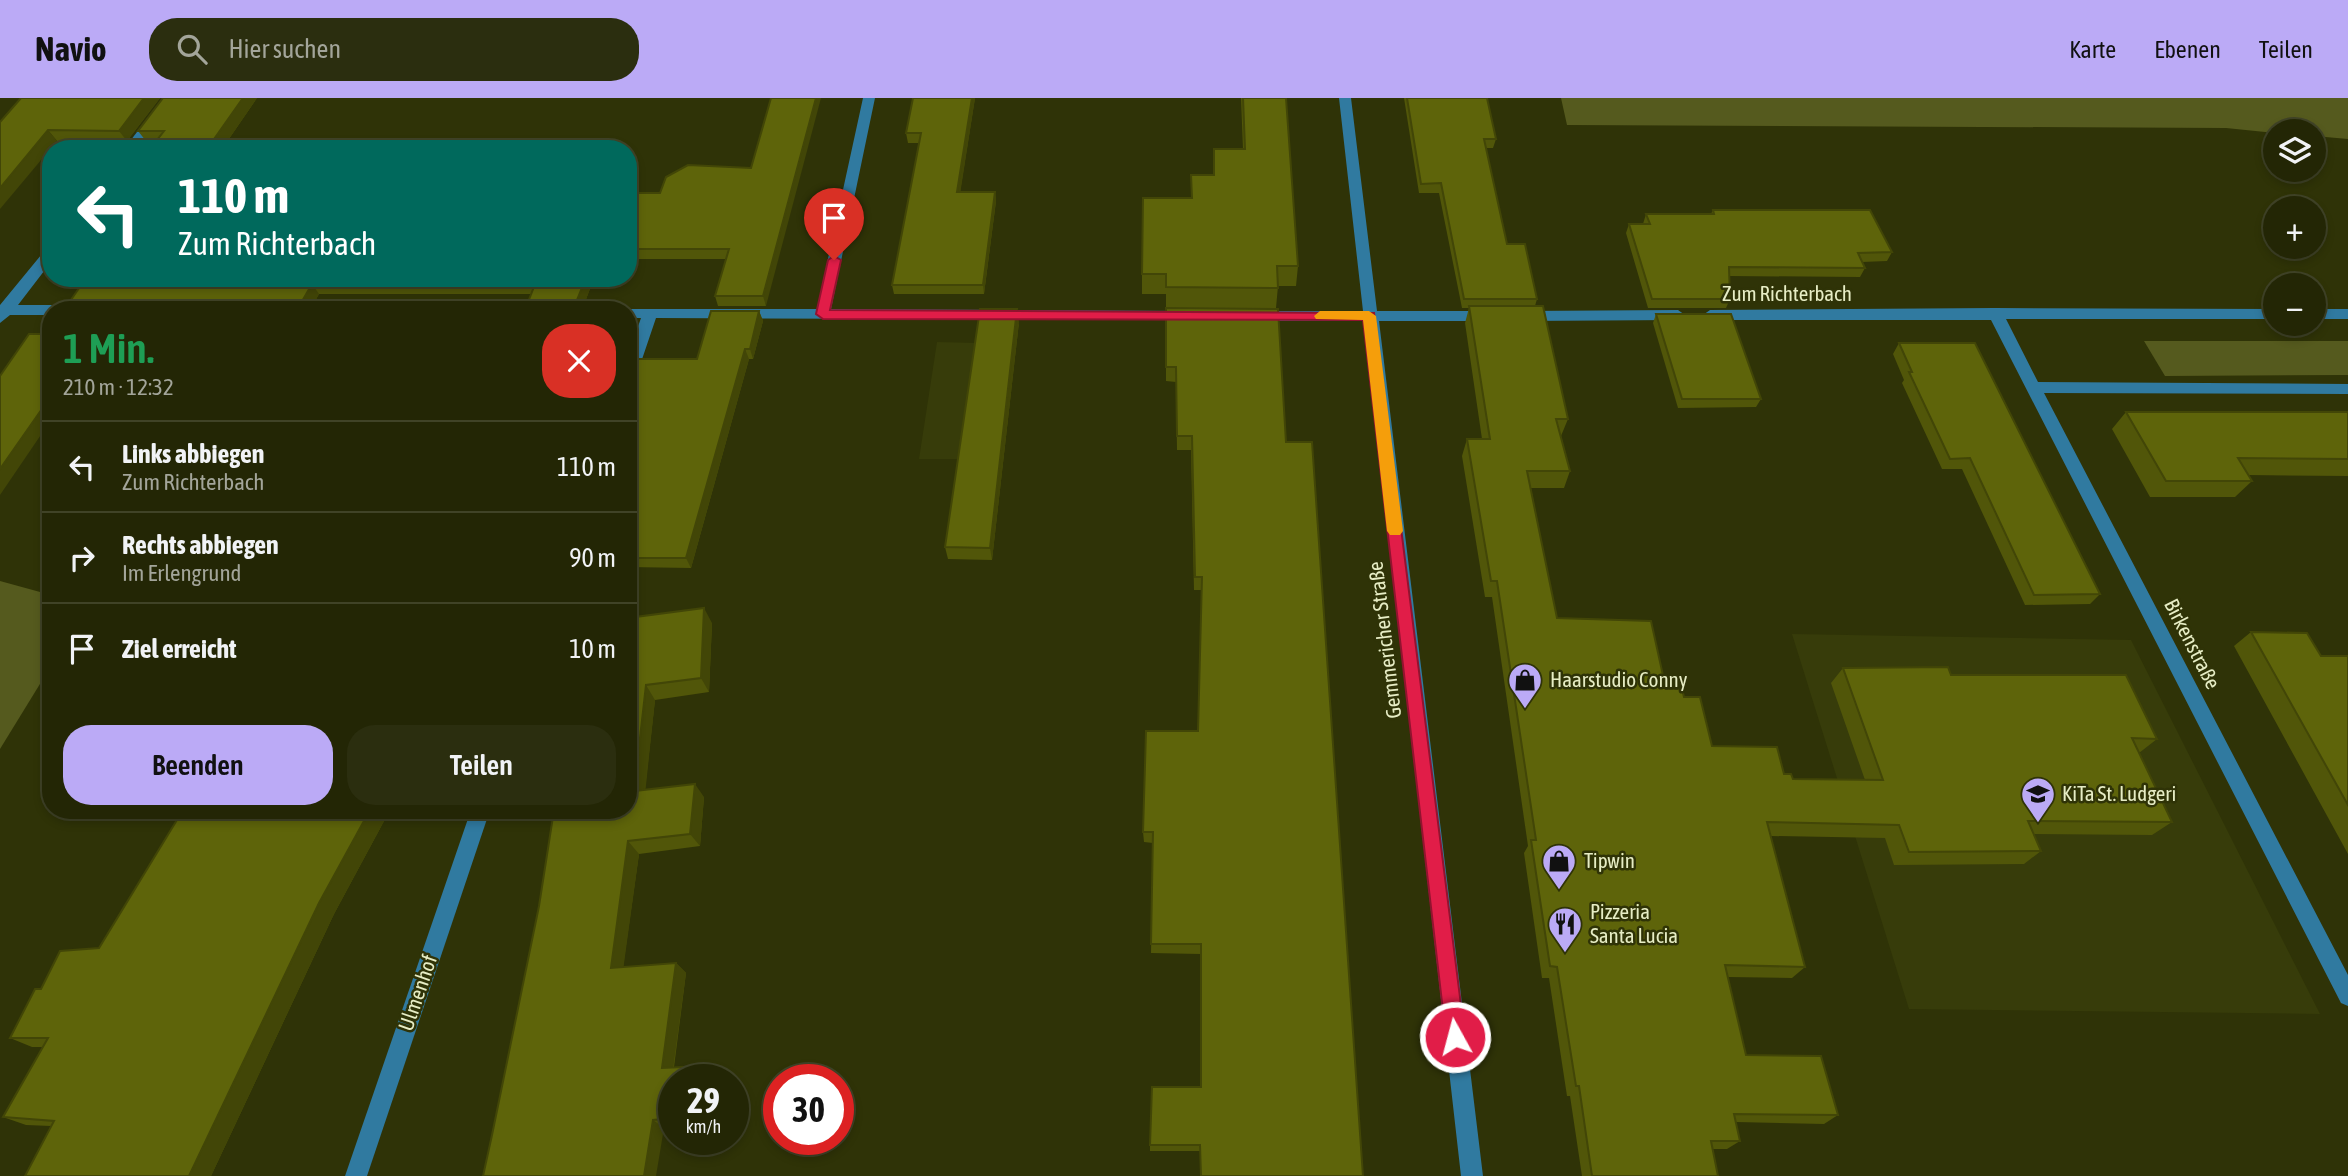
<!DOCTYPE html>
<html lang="de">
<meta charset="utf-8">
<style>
:root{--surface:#232605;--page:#2b2e0f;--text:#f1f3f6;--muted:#a3a59a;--line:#404327;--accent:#bbaaf6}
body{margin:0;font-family:"Asap Condensed",sans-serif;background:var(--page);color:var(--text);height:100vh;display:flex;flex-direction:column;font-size:26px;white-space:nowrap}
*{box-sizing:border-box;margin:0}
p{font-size:23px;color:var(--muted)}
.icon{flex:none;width:38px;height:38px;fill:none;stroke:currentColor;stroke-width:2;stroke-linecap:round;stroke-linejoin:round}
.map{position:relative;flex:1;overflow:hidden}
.drawer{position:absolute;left:42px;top:203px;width:595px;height:518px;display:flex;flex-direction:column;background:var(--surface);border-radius:28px;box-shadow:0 4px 10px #0003,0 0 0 2px var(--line)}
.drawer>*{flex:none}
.top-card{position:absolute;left:42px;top:42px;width:595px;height:147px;border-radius:28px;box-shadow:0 4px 10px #0003,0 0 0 2px var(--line);background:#00695c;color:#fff;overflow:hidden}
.fabs{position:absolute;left:2263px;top:21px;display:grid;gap:14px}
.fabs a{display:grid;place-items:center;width:63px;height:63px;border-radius:50%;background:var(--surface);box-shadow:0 4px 10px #0003,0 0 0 2px var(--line);font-size:35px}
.speed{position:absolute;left:658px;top:966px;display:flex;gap:14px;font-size:35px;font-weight:700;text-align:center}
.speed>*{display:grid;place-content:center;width:91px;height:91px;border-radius:50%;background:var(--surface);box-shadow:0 4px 10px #0003,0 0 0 2px var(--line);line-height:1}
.speed small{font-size:18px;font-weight:400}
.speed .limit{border:10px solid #d22;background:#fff;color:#111}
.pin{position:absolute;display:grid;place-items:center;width:60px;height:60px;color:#fff;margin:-72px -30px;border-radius:50% 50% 50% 0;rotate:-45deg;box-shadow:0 0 7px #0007}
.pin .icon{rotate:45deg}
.me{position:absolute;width:77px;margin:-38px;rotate:353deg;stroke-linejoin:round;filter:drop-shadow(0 0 5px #0008)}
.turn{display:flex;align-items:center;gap:24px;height:147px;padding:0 21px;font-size:32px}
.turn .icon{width:91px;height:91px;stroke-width:2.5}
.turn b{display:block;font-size:49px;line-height:60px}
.round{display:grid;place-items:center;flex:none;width:74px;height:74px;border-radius:28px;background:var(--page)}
.head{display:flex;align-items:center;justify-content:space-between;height:119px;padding:0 21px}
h1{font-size:42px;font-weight:600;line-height:52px;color:#1e9e55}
.action{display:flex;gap:14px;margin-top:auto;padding:14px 21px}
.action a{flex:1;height:80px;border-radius:28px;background:var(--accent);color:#111;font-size:28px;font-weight:600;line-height:80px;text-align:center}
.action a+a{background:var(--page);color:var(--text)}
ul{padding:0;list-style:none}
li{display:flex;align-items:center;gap:21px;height:91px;padding:0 21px;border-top:2px solid var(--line)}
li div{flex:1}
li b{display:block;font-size:26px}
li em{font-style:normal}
header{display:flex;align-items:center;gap:42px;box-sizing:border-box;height:98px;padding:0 35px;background:var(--accent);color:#111}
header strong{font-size:33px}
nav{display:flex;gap:38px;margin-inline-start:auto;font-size:24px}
.search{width:490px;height:63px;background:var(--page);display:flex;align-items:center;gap:18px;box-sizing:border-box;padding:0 24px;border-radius:28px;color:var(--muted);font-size:26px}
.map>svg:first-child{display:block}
</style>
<header>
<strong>Navio</strong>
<div class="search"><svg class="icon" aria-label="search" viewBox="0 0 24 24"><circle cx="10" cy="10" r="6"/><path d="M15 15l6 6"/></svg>Hier suchen</div>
<nav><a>Karte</a><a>Ebenen</a><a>Teilen</a></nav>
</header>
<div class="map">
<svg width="2348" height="1078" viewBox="0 0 2348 1078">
<rect width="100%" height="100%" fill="#2f3307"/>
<!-- built -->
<g fill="#373c0a">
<polygon points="937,244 1016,246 1003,361 919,361"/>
<polygon points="1792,536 2131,542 2320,916 1909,911"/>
</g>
<!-- green -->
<g fill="#555a1e">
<polygon points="1561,0 2348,0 2348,41 2314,38 2314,33 2275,35 2226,30 1567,27"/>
<polygon points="2144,243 2348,243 2348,277 2165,278"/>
<polygon points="0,483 51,497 51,568 0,651"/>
</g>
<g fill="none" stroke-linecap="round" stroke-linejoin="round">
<!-- minor -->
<g fill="#307aa0" fill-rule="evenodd">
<polygon points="163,0 175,0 137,51 124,51"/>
<polygon points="863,0 875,0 831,211 1188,213 1193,214 1195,218 1193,222 656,220 636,279 628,284 628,257 641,220 628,220 628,212 623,211 817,211"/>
<polygon points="1339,0 1351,0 1377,213 1489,213 1496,218 1489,223 1379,223 1483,1078 1461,1078 1364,223 1255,223 1248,218 1255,213 1363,213"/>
<polygon points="51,149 51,164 18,207 51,207 58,212 51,212 51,217 10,217 0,225 0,207 46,151"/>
<polygon points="1995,210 2275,211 2275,221 2006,221 2038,284 2348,286 2348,296 2044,295 2348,877 2348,908 2341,905 1991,222 1710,222 1703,217 1710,212"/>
<rect x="2314" y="211" width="34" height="10"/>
<polygon points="1678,212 1685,217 1678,222 1521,223 1514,218 1521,213"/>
<polygon points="471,712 490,712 367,1078 345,1078"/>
</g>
</g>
<!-- wall -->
<g fill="#515609">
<polygon points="21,0 160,0 127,43 57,43"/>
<polygon points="257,0 222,51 150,51 156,43 146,43 138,33"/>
<polygon points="913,0 975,0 960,94 995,94 996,103 984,196 894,196 892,187 919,45 908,45 906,35"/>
<polygon points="1241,0 1286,0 1298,168 1296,188 1278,188 1276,210 1166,210 1166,196 1142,196 1142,176 1191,100 1191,77 1213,77 1214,51 1243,51"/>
<polygon points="1404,0 1487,0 1496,41 1493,50 1486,50 1507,146 1537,201 1535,208 1568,321 1561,338 1570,373 1564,390 1531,390 1557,520 1666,591 1684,599 1712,648 1784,676 1793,681 1865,682 1831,585 1843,570 1951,577 2157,641 2139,655 2172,724 2152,737 2034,736 2041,753 2024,766 1894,767 1885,740 1771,738 1805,869 1792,880 1728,879 1746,957 1838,1017 1824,1026 1736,1024 1740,1043 1727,1051 1713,1051 1718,1078 1582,1078 1570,998 1567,998 1549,880 1542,880 1524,755 1528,748 1492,499 1485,499 1462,358 1467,341 1482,341 1465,225 1469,210 1462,210 1439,95 1419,95"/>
<polygon points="751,70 766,208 718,208 715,198 726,161 628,161 628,95 660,95"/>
<polygon points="1713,112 1892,154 1887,163 1862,164 1865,170 1860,179 1730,178 1730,201 1726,210 1648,210 1626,135 1629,126 1643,126 1646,116 1711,116"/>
<polygon points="86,180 594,180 582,212 525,212 531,196 319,196 310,212 64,212"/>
<polygon points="1166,210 1286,344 1363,1078 1200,1078 1200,1053 1150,1053 1150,1047 1200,989 1200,856 1151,855 1153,745 1144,744 1143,734 1198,633 1202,492 1194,492 1191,352 1177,352 1176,284 1166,283"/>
<polygon points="759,213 763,223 753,261 749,261 691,470 628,469 628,274 697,261"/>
<polygon points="1656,216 1761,301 1756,309 1678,310 1653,225"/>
<polygon points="1019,224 992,462 948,461 945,449"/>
<polygon points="1899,245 2100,496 2090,506 2025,507 1962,371 1942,371 1902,285 1904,282 1893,256"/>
<polygon points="2126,314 2348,314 2348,378 2248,377 2252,383 2235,399 2150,399 2112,331"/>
<polygon points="628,520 712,525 709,594 655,602 645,691 704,699 700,748 639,756 623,869 676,865 686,875 674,969 683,969 693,978 674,982 674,1029 664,1030 483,1078"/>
<polygon points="2251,534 2321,558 2348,558 2348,756 2234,548"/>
<polygon points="179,712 390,712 334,816 211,1078 25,1078 51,1028 26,1027 3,1019 43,949 32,949 10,940 41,891 99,850 182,714"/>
</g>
<!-- shaded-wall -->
<g fill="#424607">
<polygon points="144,0 160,0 127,43 119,33"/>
<polygon points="243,0 257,0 222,51 207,51"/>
<polygon points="816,0 821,0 766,208 763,198"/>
<polygon points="972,0 975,0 959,103 957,94"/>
<polygon points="48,32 57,43 0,111 0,90"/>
<polygon points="995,94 996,103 984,196 983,187"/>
<polygon points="586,180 594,180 582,212 573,212"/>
<polygon points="312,186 319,196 310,212 297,212"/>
<polygon points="1017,211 1019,224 992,462 990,450"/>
<polygon points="759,213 763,223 753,261 750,251"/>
<polygon points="745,251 749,261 691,470 686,460"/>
<polygon points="51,298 51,322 0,397 0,371"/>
<polygon points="704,510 712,525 709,594 701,580"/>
<polygon points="646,587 655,602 644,706 634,693"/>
<polygon points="695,686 704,699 700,748 690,736"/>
<polygon points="370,712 390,712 334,816 211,1078 189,1078 319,805"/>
<polygon points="628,743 639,756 622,880 611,870"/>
<polygon points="676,865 686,875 672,979 662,970"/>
<polygon points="683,969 693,978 693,982 681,982"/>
<polygon points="653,1022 664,1030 656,1078 644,1078"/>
</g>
<!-- building -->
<g fill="#5e640a" stroke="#424607" stroke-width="2">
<polygon points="21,0 144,0 119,33 48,32 0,90 0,24"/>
<polygon points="163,0 243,0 207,51 150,51 164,33 138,33"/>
<polygon points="771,0 816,0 763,198 715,198 729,151 628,151 628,95 660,95 666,79 688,67 751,70"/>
<polygon points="913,0 972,0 957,94 995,94 983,187 892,187 921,35 906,35"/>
<polygon points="1243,0 1286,0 1298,168 1277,168 1278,190 1166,189 1166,176 1142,176 1143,100 1192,100 1191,77 1214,77 1214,51 1245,51"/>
<polygon points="1407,0 1487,0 1496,41 1484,41 1507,146 1525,146 1537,201 1464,201 1441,85 1421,86"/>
<polygon points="1713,112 1870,112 1892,154 1858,155 1865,170 1729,169 1730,201 1652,201 1629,126 1650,126 1646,116 1714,116"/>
<polygon points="86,180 586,180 573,212 525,212 535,186 312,186 297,212 64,212"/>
<polygon points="1469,208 1543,208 1568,321 1556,321 1570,373 1527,373 1557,520 1651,523 1666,591 1682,591 1684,599 1700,599 1712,648 1777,649 1784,676 1791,676 1793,681 1883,682 1843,570 1948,569 1951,577 2126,577 2157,641 2132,640 2172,724 2028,723 2041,753 1909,754 1899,727 1767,724 1805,869 1725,867 1746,957 1821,958 1838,1017 1734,1016 1740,1043 1711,1043 1718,1078 1592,1078 1579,988 1576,988 1557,869 1550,868 1531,742 1536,742 1497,483 1491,483 1467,341 1490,341"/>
<polygon points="1166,210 1278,211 1286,344 1312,344 1363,1078 1201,1078 1200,1047 1150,1047 1152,989 1201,989 1201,846 1151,846 1153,734 1143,734 1146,633 1198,633 1202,479 1195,479 1192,338 1177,338 1176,269 1166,269"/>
<polygon points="980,211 1017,211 990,450 945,449"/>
<polygon points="711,213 759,213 750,251 745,251 686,460 628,460 628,274 633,271 637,261 697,261"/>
<polygon points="1656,216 1731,216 1761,301 1682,301"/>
<polygon points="51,230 51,298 0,371 0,278 29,236 46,236"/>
<polygon points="1899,245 1975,245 2100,496 2034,497 1970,360 1950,361 1909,274 1912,274"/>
<polygon points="2126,314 2348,314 2348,361 2238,360 2252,383 2166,383"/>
<polygon points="704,510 701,580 646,587 634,693 695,686 690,736 628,743 611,870 676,865 662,970 683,969 681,982 674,982 674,1020 653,1022 644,1078 483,1078 492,1037 539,808 554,712 628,712 628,520"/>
<polygon points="2251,534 2307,535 2321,558 2348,558 2348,707"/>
<polygon points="183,712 370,712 319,805 189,1078 25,1078 54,1023 3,1019 48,940 10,940 35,891 41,891 60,853 99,850"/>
</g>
<!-- route -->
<polygon fill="#e11d48" stroke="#92132f" stroke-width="2" points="834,158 841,162 830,212 1374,215 1465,939 1462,946 1455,949 1448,946 1446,939 1363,222 823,221 816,216 828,162"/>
<!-- slow -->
<polygon fill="#f59e0b" points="1320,213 1369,213 1376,218 1403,433 1400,437 1390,437 1387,433 1363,222 1316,221 1314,218"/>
<!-- icons -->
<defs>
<g id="shop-pin" transform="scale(1.75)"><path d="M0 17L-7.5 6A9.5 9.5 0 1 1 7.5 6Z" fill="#bbaaf6" stroke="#2f3307"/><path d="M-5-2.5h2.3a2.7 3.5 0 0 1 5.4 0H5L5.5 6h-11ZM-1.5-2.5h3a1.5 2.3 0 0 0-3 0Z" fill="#111"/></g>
<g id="school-pin" transform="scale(1.75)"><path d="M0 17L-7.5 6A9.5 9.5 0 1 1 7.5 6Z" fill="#bbaaf6" stroke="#2f3307"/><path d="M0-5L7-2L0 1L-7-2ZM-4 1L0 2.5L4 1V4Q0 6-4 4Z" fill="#111"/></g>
<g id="restaurant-pin" transform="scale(1.75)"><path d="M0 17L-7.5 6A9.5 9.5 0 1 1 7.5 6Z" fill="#bbaaf6" stroke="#2f3307"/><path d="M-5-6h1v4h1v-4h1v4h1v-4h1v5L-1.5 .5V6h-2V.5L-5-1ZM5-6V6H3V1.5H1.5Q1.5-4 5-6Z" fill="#111"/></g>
</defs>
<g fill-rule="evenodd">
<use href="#shop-pin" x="1525" y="582"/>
<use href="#school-pin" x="2038" y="696"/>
<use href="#shop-pin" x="1559" y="763"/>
<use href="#restaurant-pin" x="1565" y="826"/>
</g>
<g text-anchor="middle" stroke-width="5" stroke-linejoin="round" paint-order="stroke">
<!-- street labels -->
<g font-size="21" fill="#e7edc5" stroke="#2f3307">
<text x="1787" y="203">Zum Richterbach</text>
<text transform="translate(1385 542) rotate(-97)" y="7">Gemmericher Straße</text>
<text transform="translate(2192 546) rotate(63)" y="7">Birkenstraße</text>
<text transform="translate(418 895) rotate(-71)" y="7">Ulmenhof</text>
</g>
<!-- poi labels -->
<g font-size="21" fill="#e7edc5" stroke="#2f3307" text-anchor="start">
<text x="1550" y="589">Haarstudio Conny</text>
<text x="2062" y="703">KiTa St. Ludgeri</text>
<text x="1584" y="770">Tipwin</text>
<text x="1590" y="821">Pizzeria<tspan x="1590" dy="24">Santa Lucia</tspan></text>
</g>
</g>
</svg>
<div class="fabs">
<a><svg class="icon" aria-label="layers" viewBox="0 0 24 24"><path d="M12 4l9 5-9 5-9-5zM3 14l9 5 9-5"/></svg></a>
<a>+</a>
<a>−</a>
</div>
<div class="speed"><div>29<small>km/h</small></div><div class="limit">30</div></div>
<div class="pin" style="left:834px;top:162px;background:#d93025"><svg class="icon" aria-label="arrive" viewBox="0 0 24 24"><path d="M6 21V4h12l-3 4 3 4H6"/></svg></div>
<svg class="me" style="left:1455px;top:939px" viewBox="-20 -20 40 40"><circle r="17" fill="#e11d48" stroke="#fff" stroke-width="3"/><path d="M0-11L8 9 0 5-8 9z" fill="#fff"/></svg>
<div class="top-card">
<div class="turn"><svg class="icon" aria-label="left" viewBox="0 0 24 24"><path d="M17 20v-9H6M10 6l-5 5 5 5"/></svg><div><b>110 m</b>Zum Richterbach</div></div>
</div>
<section class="drawer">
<div class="head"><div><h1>1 Min.</h1><p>210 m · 12:32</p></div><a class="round" style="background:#d93025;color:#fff"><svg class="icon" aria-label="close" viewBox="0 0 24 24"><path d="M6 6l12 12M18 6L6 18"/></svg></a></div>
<ul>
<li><svg class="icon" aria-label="left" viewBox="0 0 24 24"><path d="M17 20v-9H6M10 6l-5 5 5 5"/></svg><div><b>Links abbiegen</b><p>Zum Richterbach</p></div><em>110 m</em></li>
<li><svg class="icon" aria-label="right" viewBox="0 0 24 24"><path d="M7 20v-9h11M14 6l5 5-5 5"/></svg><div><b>Rechts abbiegen</b><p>Im Erlengrund</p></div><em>90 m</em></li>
<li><svg class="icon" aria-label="arrive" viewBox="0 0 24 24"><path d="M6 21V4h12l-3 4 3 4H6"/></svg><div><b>Ziel erreicht</b></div><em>10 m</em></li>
</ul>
<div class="action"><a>Beenden</a><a>Teilen</a></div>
</section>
</div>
